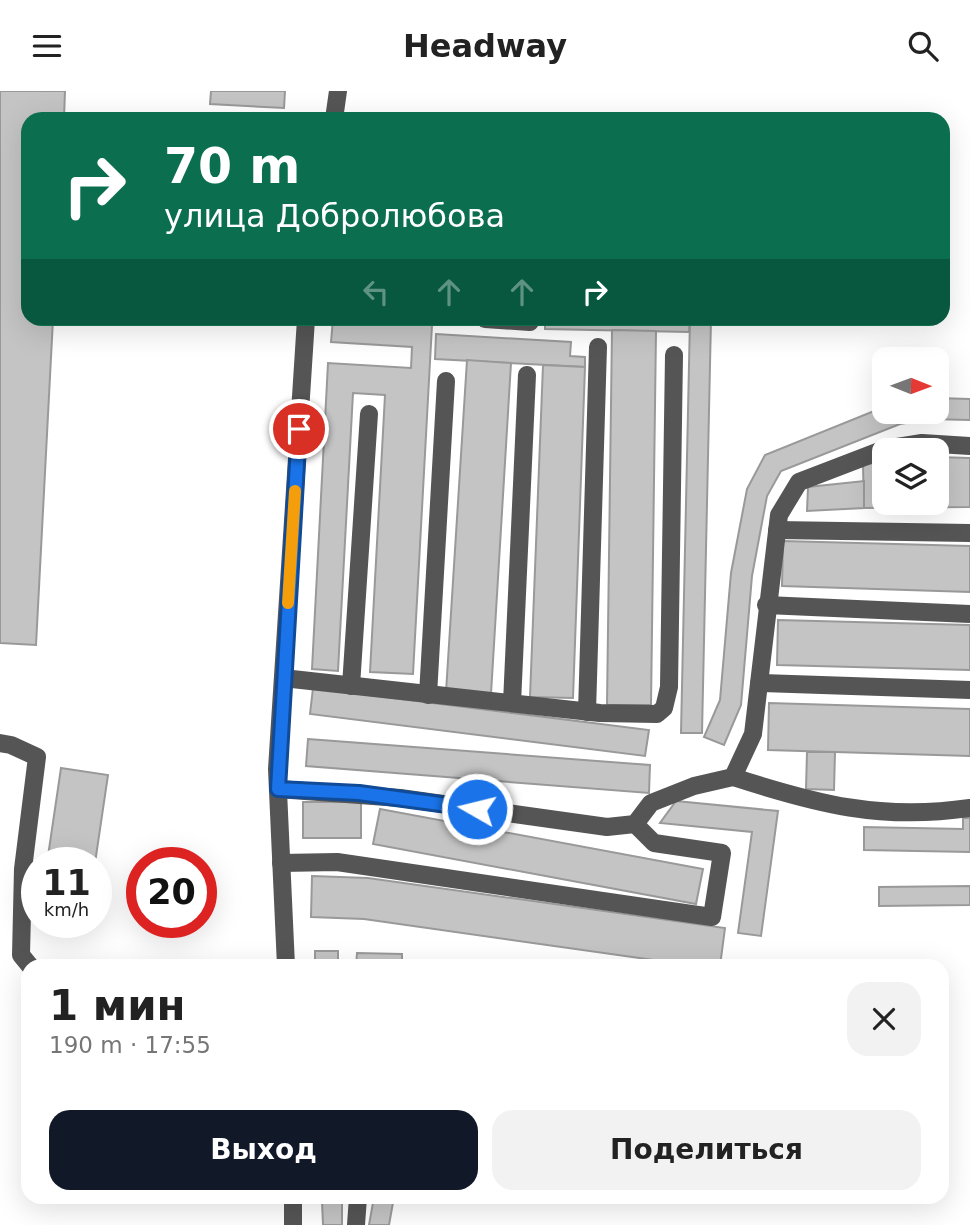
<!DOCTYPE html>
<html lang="ru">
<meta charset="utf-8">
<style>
:root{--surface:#fff;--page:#f2f2f2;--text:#222;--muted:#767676;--accent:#111827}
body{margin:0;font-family:"DejaVu Sans",sans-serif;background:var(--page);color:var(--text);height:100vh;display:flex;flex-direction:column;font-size:26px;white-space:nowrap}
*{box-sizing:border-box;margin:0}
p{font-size:23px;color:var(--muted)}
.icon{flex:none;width:38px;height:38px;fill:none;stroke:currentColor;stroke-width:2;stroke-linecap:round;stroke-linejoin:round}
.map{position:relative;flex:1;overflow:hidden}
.panel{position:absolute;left:21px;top:868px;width:928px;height:245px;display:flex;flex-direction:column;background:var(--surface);border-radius:21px;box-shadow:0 7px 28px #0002}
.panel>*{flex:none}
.banner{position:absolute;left:21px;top:21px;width:929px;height:214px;border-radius:21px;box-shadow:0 7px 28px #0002;background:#0b6e4f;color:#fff;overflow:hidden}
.needle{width:46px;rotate:91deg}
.fabs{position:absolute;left:872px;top:256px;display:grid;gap:14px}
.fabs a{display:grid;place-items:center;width:77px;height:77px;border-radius:14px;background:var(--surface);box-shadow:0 7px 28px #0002;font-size:35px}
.speed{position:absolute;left:21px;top:756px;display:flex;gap:14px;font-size:35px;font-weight:700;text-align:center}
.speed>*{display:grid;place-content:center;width:91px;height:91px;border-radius:50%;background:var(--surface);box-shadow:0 7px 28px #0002;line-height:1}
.speed small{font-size:18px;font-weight:400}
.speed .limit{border:10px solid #d22;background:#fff;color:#111}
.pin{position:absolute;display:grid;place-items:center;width:60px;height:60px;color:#fff;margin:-30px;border:4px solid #fff;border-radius:50%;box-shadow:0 2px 7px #0007}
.me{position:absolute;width:77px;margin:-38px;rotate:278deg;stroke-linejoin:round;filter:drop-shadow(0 0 5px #0008)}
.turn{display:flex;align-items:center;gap:24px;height:147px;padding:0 28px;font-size:32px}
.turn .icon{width:91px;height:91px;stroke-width:2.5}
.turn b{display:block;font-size:49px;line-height:60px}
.lanes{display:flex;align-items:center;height:66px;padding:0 28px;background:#0003;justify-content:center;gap:35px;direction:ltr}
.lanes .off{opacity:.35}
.round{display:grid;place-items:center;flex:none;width:74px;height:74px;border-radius:21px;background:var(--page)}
.headline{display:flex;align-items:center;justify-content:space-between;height:119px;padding:0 28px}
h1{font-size:42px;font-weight:700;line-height:52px}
.primary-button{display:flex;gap:14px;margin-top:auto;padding:14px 28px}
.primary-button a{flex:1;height:80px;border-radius:21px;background:var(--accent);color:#fff;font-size:28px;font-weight:700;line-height:80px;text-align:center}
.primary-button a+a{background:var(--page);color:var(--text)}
header{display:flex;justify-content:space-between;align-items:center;height:91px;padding:0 28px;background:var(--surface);font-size:32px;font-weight:700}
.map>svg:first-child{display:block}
</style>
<header><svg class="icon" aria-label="menu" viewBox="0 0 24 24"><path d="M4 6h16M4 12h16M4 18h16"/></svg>Headway<svg class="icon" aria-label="search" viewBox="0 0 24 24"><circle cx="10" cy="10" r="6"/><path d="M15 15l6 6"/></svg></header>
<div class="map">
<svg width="970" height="1134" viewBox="0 0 970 1134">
<rect width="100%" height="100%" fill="#fff"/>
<!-- building -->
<g fill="#c4c4c4" stroke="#999" stroke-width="2">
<polygon points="0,0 65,0 64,28 28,28 28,228 53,228 36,554 0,552"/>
<polygon points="211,0 285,0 284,17 210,13"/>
<polygon points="333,228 432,234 413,583 370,581 385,304 353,302 338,580 312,578 328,272 411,277 412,256 331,251"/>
<polygon points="545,228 690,228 689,241 545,238"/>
<polygon points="690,228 711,228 702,642 681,642"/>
<polygon points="612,239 656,240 651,614 607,614"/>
<polygon points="436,243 571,251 570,265 585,266 585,276 435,268"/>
<polygon points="467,269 511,272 491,603 446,601"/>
<polygon points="543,274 585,276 573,607 530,606"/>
<polygon points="936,307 970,308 970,329 929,328 900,333 781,380 767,405 752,485 741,614 724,654 704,646 720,609 731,482 747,398 765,364 884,316 884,320 936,320"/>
<polygon points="936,366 970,367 970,416 864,417 863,374 884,370 884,411 936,411"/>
<polygon points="864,390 864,417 807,420 808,396"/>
<polygon points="783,450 970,455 970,501 782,495"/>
<polygon points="778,529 970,534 970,579 777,574"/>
<polygon points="313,597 649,639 645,665 310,623"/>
<polygon points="769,612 970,618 970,665 768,659"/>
<polygon points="308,648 650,674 649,702 306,675"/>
<polygon points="807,661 835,661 834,699 806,698"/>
<polygon points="61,677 108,684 95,772 47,772"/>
<polygon points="676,710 778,720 761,845 738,842 752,741 660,732"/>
<rect x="303" y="711" width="58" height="36"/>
<polygon points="380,718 703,778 696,813 373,753"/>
<polygon points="963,727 970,727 970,761 864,759 864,736 963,738"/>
<polygon points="312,785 368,787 725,837 720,875 696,875 364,828 311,826"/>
<polygon points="970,795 970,814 879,815 879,796"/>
<polygon points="50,831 87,831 86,837"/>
<rect x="315" y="860" width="23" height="15"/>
<polygon points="357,862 402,863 402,875 356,875"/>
<polygon points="374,1106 394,1106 389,1134 369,1134"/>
<polygon points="342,1109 342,1134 323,1134 322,1110"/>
</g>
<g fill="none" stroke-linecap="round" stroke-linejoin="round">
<!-- minor -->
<g stroke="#555" stroke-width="18">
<polyline points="334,28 338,0"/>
<polyline points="485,228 530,231"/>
<polyline points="777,439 970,442"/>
<polyline points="766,514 970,523"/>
<polyline points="283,587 600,622 657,623 664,617 669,596 674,264"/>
<polyline points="759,592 970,599"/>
<polyline points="351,595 369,323"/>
<polyline points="428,604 446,290"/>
<polyline points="512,612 527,284"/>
<polyline points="587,621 598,256"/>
<polyline points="0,652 11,654 37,666 23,778 21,864 30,875"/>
<path d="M733,686C817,713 881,730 970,717"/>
<polyline points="278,698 400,707 607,736 635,733 651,712 694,695 733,686 753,643 779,424 799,391 885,358 922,352 970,355"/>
<polyline points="281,772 337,771 712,826 722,762 654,752 635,733"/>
<polyline points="286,875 277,678 306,228"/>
<polyline points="293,1106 293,1134"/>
<polyline points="356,1134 358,1106"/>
</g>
</g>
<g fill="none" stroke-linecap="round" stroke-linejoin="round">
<!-- route casing -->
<g stroke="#114b97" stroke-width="18">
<polyline id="route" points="299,338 278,698 359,702 477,718"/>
</g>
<!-- route -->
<use href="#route" stroke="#1a73e8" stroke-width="12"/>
<!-- slow -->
<polyline stroke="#f59e0b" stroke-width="12" points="288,512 295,400"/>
</g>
</svg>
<div class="fabs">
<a><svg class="needle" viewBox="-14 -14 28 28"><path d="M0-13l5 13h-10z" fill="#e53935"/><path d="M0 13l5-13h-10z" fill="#767676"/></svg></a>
<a><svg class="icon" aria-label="layers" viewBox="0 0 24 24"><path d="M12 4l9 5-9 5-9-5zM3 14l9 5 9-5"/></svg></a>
</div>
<div class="speed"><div>11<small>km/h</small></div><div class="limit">20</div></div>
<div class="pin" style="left:299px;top:338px;background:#d93025"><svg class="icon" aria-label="arrive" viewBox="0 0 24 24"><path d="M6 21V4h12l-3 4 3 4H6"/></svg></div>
<svg class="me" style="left:477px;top:718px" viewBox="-20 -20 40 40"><circle r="17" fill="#1a73e8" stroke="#fff" stroke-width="3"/><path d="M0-11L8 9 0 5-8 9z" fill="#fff"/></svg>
<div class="banner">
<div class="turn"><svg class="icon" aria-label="right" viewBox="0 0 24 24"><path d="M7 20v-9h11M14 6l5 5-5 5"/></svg><div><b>70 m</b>улица Добролюбова</div></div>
<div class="lanes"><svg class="icon off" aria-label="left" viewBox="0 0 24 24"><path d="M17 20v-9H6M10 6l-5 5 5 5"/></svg><svg class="icon off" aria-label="ahead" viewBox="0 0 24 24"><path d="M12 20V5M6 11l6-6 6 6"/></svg><svg class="icon off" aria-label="ahead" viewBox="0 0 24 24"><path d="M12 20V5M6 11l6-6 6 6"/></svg><svg class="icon" aria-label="right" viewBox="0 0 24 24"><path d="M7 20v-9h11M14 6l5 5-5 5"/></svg></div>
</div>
<section class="panel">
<div class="headline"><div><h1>1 мин</h1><p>190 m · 17:55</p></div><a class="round"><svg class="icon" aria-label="close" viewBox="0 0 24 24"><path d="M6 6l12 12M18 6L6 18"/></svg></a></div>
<div class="primary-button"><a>Выход</a><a>Поделиться</a></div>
</section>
</div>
